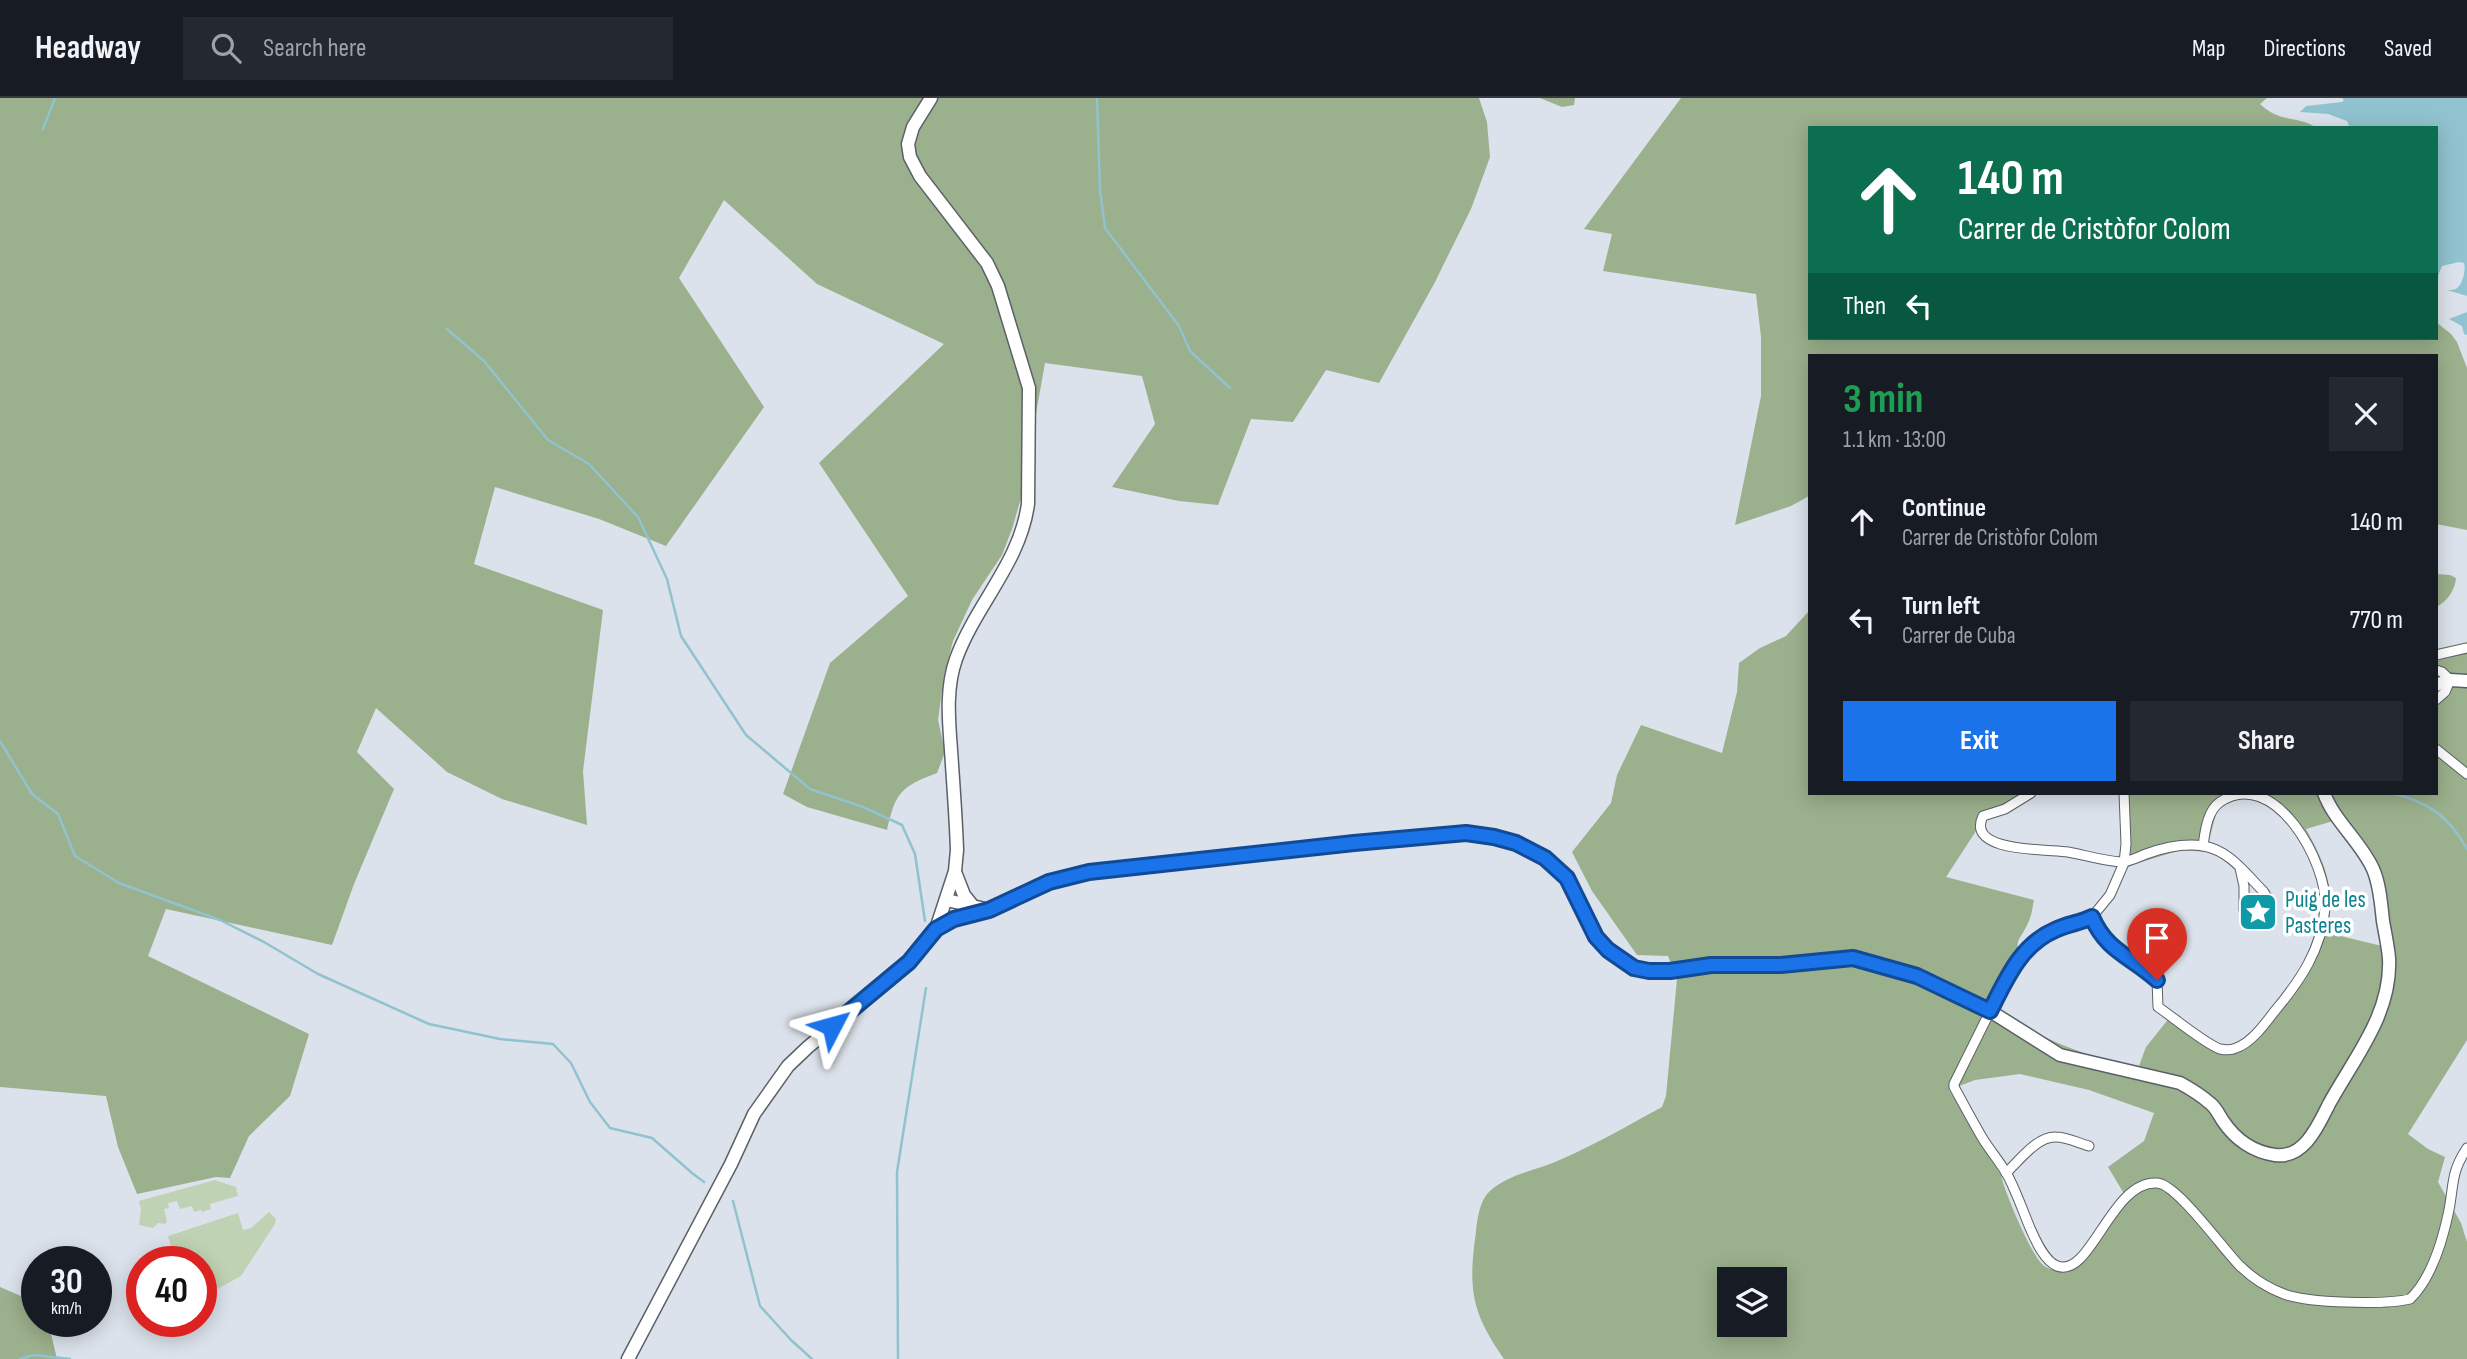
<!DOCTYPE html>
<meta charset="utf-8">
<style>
:root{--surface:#171b24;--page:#242831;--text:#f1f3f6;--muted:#9ea1a6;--line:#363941;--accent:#1a73e8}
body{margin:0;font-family:"Sofia Sans Condensed",sans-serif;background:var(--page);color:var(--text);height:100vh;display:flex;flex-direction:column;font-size:26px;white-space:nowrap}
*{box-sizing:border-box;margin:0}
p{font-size:23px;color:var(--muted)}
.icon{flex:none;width:38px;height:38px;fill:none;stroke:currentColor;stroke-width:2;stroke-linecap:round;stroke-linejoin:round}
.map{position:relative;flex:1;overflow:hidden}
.panel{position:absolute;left:1808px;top:256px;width:630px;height:441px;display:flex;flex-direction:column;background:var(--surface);border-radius:0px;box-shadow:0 4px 18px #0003}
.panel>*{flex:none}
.banner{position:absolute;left:1808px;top:28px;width:630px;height:214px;border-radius:0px;box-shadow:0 4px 18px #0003;background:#0b6e4f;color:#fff;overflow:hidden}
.controls{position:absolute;left:1717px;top:1169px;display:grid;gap:14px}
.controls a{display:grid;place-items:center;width:70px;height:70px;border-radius:0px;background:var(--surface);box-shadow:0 4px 18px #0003;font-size:35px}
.speed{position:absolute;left:21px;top:1148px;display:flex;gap:14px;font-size:35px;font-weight:700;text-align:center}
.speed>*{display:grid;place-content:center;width:91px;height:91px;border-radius:50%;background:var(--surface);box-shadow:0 4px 18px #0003;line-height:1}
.speed small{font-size:18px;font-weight:400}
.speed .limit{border:10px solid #d22;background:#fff;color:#111}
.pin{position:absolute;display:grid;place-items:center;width:60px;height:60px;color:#fff;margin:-72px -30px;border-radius:50% 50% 50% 0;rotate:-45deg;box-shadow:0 0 7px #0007}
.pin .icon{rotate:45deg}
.me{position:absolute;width:77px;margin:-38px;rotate:51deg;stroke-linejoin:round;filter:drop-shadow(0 0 5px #0008)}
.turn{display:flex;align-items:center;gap:24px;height:147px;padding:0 35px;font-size:32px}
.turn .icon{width:91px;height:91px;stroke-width:2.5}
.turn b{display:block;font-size:49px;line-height:60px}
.then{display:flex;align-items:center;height:66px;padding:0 35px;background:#0003;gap:14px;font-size:26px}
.round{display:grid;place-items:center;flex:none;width:74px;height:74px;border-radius:0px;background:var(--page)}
.headline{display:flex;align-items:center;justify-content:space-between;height:119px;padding:0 35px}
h1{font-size:42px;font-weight:700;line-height:52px;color:#1e9e55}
.action{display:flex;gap:14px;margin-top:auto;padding:14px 35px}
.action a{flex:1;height:80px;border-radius:0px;background:var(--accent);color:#fff;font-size:28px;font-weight:700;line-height:80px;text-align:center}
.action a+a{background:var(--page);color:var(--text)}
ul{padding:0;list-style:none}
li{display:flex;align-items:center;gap:21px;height:98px;padding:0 35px}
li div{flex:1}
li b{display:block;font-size:26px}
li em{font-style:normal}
header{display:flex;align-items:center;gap:42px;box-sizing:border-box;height:98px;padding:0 35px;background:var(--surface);border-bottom:2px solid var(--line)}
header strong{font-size:33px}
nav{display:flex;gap:38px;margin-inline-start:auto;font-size:24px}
.search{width:490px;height:63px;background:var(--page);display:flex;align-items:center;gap:18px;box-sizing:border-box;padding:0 24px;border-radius:0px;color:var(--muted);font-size:26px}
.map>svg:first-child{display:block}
</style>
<header>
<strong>Headway</strong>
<div class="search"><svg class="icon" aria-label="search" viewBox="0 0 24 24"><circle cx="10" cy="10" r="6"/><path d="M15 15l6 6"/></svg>Search here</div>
<nav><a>Map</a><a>Directions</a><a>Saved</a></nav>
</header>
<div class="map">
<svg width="2467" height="1261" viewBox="0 0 2467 1261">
<rect width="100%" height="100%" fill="#dbe2eb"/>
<!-- green -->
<g fill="#c0d2b4">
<polygon points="215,1082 236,1089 238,1098 210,1106 211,1111 202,1114 201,1112 194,1114 192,1108 180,1111 177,1103 168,1105 169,1110 164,1111 167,1123 165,1126 158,1125 153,1130 139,1127 141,1112 139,1103"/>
<polygon points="269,1114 276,1121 275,1126 241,1178 201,1200 201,1164 169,1164 167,1157 173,1154 168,1138 238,1115 243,1132 251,1130"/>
</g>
<!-- forest -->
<g fill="#9bb08c" fill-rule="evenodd">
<path d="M0,0H1479L1487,24L1490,59L1471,111L1434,186L1379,285L1326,272L1293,324L1251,321L1218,407L1179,403L1112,389L1155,326L1142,278L1045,265L1021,400L1012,431L1002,457L972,502L953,543L944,577L938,622L945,654L937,675C901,689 896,693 887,732L807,709L783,696L830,565L908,498L819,365L944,246L817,186L724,102L679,180L764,309L666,448L599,421L495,389L474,466L603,512L583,673L587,727L502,701L447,674L376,610L357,654L394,691L354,786L332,847L166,811L148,858L309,936L290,998L249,1038L230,1080L216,1079L137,1096L118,1049L106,998L0,989Z"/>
<polygon points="1540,0 1575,0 1574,7 1562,9"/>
<path d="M1681,0H2267L2260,6C2281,26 2298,17 2317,30H1810V240H2436V224L2451,236L2457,244L2467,270V432L2436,426V257H1810L1809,398L1791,408L1735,427L1761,298V239L1756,196L1603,173L1612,136L1584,131Z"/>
<path d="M2436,476L2450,477L2456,480C2455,492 2447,504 2436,509Z"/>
<path d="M1809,513L1810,695H2034L1990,719L1976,733L1946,779L2034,802C2032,810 2032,818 2028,825C2021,842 2010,844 2025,862L2008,888L2001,912L2005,919C2048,942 2089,961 2139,968L2146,949L2174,914C2184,922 2216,949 2228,948C2245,947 2261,923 2271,911C2295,881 2321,847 2321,807C2321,763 2269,668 2217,712L2206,754L2181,752L2135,766L2118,764L2123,744L2120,695H2436V551L2467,544V942L2408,1036L2428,1051L2445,1059L2438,1084L2461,1125L2467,1144V1261H1504C1471,1214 1468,1190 1476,1134C1477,1122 1480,1102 1489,1094C1509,1075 1537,1073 1562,1061C1596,1046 1629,1027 1662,1009L1666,998L1677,881L1668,858L1637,857L1592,793L1572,754L1611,705L1617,677L1641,627L1722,655L1737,594L1739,565L1760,550L1786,538ZM2340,721L2379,790L2386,849L2328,835C2334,790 2328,770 2306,731ZM2020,976L2089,992L2154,1015L2144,1043L2108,1069L2126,1099L2077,1165L2058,1173C2053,1172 2046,1170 2042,1166C2030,1154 2005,1095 2001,1077L1949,992L1975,982ZM1729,1181H1774V1227H1729Z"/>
<polygon points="0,1189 37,1205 37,1223 48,1223 57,1261 0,1261"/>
</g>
<!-- water -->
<g fill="#90c3cf">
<path d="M2342,0H2467V198L2447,192C2449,192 2455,192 2457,190C2463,186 2466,171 2464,165L2459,164L2442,168L2436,182V30H2350L2347,23L2328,16L2300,14L2306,8L2342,4L2344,2Z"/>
<polygon points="2467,214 2467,237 2464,236 2462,228 2449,221"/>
</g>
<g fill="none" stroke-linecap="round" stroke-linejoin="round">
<!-- stream -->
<g stroke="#90c3cf" stroke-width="2.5">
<polyline points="1097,0 1100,92 1105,130 1179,228 1190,253 1230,290"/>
<polyline points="43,31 55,0"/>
<polyline points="447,231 484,263 548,342 589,366 638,419 667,481 681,538 746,637 810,691 863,709 902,727 915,756 925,823"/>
<polyline points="0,643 32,696 58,716 75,758 119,785 220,822 264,844 318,876 429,926 500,941 553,946 571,965 590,1004 610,1030 652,1040 692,1075 704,1084"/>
<path d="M2391,695C2428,704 2448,717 2467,751"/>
<polyline points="733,1103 760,1208 791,1242 812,1261"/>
<polyline points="20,1261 34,1257 70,1261"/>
<polyline points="898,1261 897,1074 926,890"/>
</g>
<!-- street casing -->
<g stroke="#5b6068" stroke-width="11">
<g id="street">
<polyline points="2436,557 2467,550"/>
<polyline points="2436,572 2442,574 2450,582 2445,594 2436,602"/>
<polyline points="2436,651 2467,676"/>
<path d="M2031,695L2005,711L1983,718C1965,755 2048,751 2068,754C2085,757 2103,763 2121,764C2129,764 2138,759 2146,756C2165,749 2184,745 2204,748C2230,753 2245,775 2263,793C2268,799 2268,804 2267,812L2260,818L2254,820L2244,812V788L2240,770"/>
<path d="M2124,695L2126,746L2124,765L2110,797L2092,819L2051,833L2025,852L2009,875L1954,986V989C1964,1007 1973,1024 1983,1041C1991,1054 2002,1066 2009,1080C2017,1096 2023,1113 2030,1130C2035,1141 2044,1163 2057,1168C2091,1181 2111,1082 2157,1085C2177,1086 2223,1151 2239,1167C2251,1179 2268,1190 2284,1196C2308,1205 2385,1207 2410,1201C2432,1180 2443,1141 2449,1112C2454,1085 2451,1074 2467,1050"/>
<path d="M2092,819C2106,853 2132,859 2157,882L2158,909C2173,919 2205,946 2220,951C2225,952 2232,952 2236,950C2251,945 2265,926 2274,914C2300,883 2322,851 2325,810C2329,766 2274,667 2220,704C2207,713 2205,734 2203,748"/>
<path d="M2006,1075C2019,1063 2037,1038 2056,1039C2067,1039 2078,1045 2089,1048"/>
</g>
</g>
<!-- secondary casing -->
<g stroke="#5b6068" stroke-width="15">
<g id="secondary">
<path d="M931,0L913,29L908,46L910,59L920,78L987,165L998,188L1029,290L1028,406C1020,465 976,506 956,561C944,595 950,631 952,667C954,695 956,724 957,752L955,773L936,831"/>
<polyline points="2436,587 2450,582 2467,583"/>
<polyline points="955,774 964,797 972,807"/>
<polyline points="947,802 989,812"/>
<path d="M628,1261L731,1066L754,1016L788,968L808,949L909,865L936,831L954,821L989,812L1049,784L1089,774L1354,745L1466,735L1495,739L1516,745L1544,760L1567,780L1596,839L1608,852L1634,870L1649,873H1670L1711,867H1781L1853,860L1917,878L1990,913L2060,957L2180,985C2191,991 2202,998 2211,1006C2216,1010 2219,1017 2223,1023C2235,1041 2253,1054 2275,1057C2304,1061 2318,1028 2329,1006C2354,960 2392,916 2389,860C2388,848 2385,835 2383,823C2381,806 2380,787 2373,771C2361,744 2334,723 2324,695"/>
</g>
</g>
<!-- street -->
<use href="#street" stroke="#fff" stroke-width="9"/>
<!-- secondary -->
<use href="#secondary" stroke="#fff" stroke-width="12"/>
</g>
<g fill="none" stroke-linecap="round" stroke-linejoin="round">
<!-- route casing -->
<g stroke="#114b97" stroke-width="18">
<path id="route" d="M832,928L909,864L936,831L954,821L989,812L1049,784L1089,774L1354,745L1466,735L1494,739L1516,745L1545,760L1567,780L1596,839L1608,852L1634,870L1649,873H1670L1711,867H1781L1853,860L1917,878L1990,913C2006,882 2020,847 2055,832C2067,826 2080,825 2092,819C2106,853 2132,859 2157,882"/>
</g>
<!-- route -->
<use href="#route" stroke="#1a73e8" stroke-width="12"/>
</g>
<!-- icons -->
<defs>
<g id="sight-square" transform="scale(2.0125)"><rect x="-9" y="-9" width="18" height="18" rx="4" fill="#0f9aa8" stroke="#fff"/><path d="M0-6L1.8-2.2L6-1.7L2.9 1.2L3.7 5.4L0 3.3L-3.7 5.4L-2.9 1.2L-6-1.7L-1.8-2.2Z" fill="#fff"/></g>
</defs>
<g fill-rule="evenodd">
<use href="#sight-square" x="2258" y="814"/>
</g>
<g text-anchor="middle" stroke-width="7" stroke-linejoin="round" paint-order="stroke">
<!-- culture labels -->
<g font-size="23" fill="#0d838f" stroke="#fff" text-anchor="start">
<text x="2285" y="809">Puig de les<tspan x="2285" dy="26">Pasteres</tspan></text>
</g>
</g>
</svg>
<div class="controls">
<a><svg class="icon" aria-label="layers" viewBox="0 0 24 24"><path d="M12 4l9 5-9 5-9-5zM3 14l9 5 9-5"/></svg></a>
</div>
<div class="speed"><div>30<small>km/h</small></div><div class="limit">40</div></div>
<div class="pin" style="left:2157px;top:882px;background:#d93025"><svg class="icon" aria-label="arrive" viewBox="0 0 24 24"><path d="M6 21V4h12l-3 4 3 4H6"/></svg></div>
<svg class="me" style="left:832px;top:928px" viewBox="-20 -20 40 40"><path d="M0-17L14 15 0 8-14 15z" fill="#1a73e8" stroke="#fff" stroke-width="4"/></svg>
<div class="banner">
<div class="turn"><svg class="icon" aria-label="ahead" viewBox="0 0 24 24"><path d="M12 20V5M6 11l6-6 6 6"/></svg><div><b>140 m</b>Carrer de Cristòfor Colom</div></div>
<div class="then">Then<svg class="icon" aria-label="left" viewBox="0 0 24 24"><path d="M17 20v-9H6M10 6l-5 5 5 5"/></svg></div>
</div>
<section class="panel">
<div class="headline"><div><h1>3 min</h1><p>1.1 km · 13:00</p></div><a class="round"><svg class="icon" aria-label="close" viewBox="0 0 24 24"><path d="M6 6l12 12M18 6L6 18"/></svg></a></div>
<ul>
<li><svg class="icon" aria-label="ahead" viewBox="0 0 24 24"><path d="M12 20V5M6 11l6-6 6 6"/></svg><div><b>Continue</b><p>Carrer de Cristòfor Colom</p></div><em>140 m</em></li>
<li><svg class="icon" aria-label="left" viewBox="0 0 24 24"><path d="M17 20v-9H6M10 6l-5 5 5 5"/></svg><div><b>Turn left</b><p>Carrer de Cuba</p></div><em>770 m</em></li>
</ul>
<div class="action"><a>Exit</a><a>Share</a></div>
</section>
</div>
